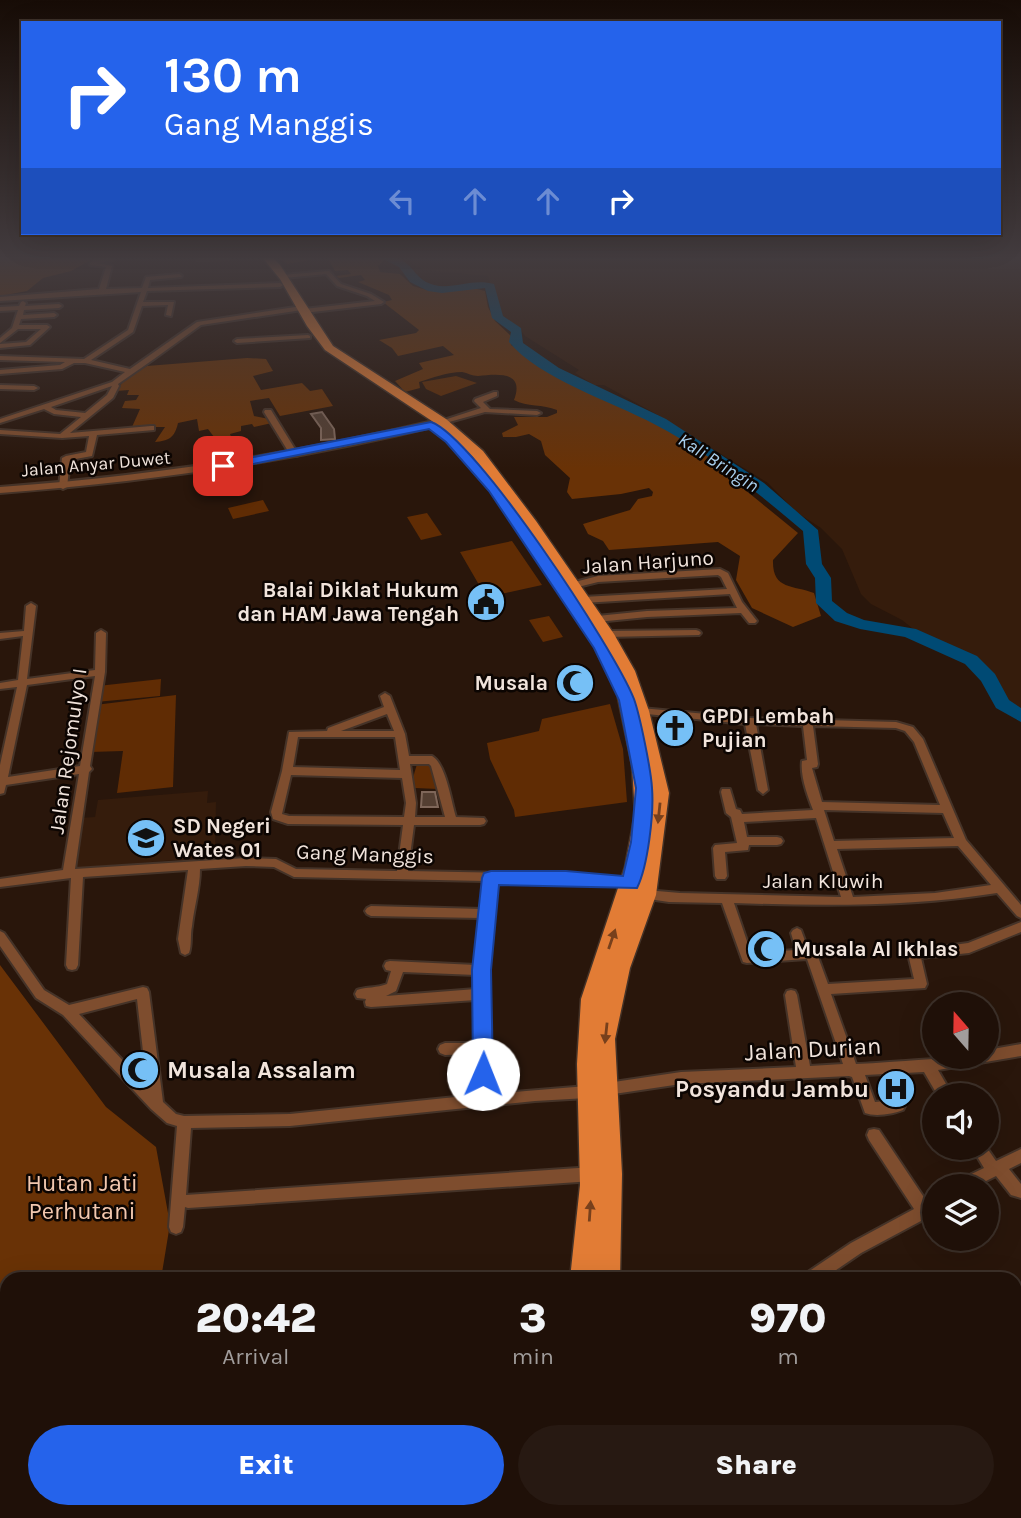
<!DOCTYPE html>
<style>
:root{--surface:#1f1008;--page:#271912;--text:#f1f3f6;--muted:#a19d9c;--line:#3c3029;--accent:#2563eb}
body{margin:0;font-family:Karla,sans-serif;background:var(--page);color:var(--text);height:100vh;display:flex;flex-direction:column;font-size:26px;white-space:nowrap}
*{box-sizing:border-box;margin:0}
p{font-size:23px;color:var(--muted)}
.icon{flex:none;width:38px;height:38px;fill:none;stroke:currentColor;stroke-width:2;stroke-linecap:round;stroke-linejoin:round}
.map{position:relative;flex:1;overflow:hidden}
.drawer{position:absolute;left:0px;top:1272px;width:1022px;height:247px;display:flex;flex-direction:column;background:var(--surface);border-radius:21px 21px 0 0;box-shadow:0 7px 28px #0002,0 0 0 2px var(--line)}
.drawer>*{flex:none}
.top-card{position:absolute;left:21px;top:21px;width:980px;height:214px;border-radius:0px;box-shadow:0 7px 28px #0002,0 0 0 2px var(--line);background:#2563eb;color:#fff;overflow:hidden}
.needle{width:46px;rotate:340deg}
.fabs{position:absolute;left:922px;top:992px;display:grid;gap:14px}
.fabs a{display:grid;place-items:center;width:77px;height:77px;border-radius:50%;background:var(--surface);box-shadow:0 7px 28px #0002,0 0 0 2px var(--line);font-size:35px}
.pin{position:absolute;display:grid;place-items:center;width:60px;height:60px;color:#fff;margin:-30px;border-radius:14px;box-shadow:0 4px 10px #0006}
.me{position:absolute;width:77px;margin:-38px;rotate:1deg;stroke-linejoin:round;filter:drop-shadow(0 0 5px #0008)}
.turn{display:flex;align-items:center;gap:24px;height:147px;padding:0 28px;font-size:32px}
.turn .icon{width:91px;height:91px;stroke-width:2.5}
.turn b{display:block;font-size:49px;line-height:60px}
.lanes{display:flex;align-items:center;height:66px;padding:0 28px;background:#0003;justify-content:center;gap:35px;direction:ltr}
.lanes .off{opacity:.35}
.eta{display:flex;justify-content:space-evenly;align-items:center;height:119px;text-align:center}
.eta b{font-size:42px;font-weight:800;line-height:49px}
.cta{display:flex;gap:14px;margin-top:auto;padding:14px 28px}
.cta a{flex:1;height:80px;border-radius:42px;background:var(--accent);color:#fff;font-size:28px;font-weight:800;line-height:80px;text-align:center}
.cta a+a{background:var(--page);color:var(--text)}
.map>svg:first-child{display:block}
</style>
<div class="map">
<svg width="1021" height="1518" viewBox="0 0 1021 1518">
<rect width="100%" height="100%" fill="#29160b"/>
<!-- built -->
<g fill="#351c0c">
<polygon points="408,257 1021,257 1021,713 1005,701 979,662 950,647 927,640 902,620 871,604 861,594 842,549 821,528 796,512 768,483 656,414 604,385 594,385 575,373 579,370 525,336 519,328 499,316 488,276 425,270 414,265"/>
<polygon points="208,791 207,803 216,802 215,857 74,868 80,818 95,817 98,800"/>
</g>
<!-- green -->
<g fill="#602c04">
<polygon points="456,376 477,383 441,396 426,389 422,382"/>
<polygon points="263,500 269,511 233,519 228,508"/>
<polygon points="427,513 442,535 421,540 407,517"/>
<polygon points="512,541 542,585 501,594 495,587 482,590 460,552"/>
<polygon points="549,616 563,637 543,642 529,620"/>
<polygon points="161,679 160,696 96,702 98,686"/>
<polygon points="176,695 173,787 117,793 123,751 90,752 95,705"/>
<polygon points="610,704 623,749 627,802 515,817 514,810 490,759 487,743 539,731 542,719"/>
<polygon points="430,763 438,789 415,788 412,781 417,764"/>
</g>
<!-- forest -->
<g fill="#693206">
<polygon points="0,257 127,257 89,261 71,271 43,278 27,291 0,296"/>
<path d="M292,257H377L384,260L378,266L380,272L400,274L413,286L430,291L473,288L485,291L488,307L495,321L511,336V345L556,373L648,419L703,451L737,477L744,489L798,533L773,560C772,590 793,585 814,593L821,616L793,627L752,608L736,580L740,556L718,542L609,550L603,541L588,534L583,524L630,510L638,499L652,496L653,492L649,488L621,494L572,499L567,492L570,478L545,455L541,441L529,434L516,437H503L502,433L518,425L514,417H547L557,413V410C543,404 527,407 514,400C525,371 498,374 478,376C472,376 468,373 462,372C448,372 432,378 419,382L420,388L405,392L395,381L423,369L419,363L454,355L443,346L398,356L392,348L379,340L416,333L419,330L383,302L392,300L389,295L358,282L365,280L361,275L339,278L336,276L351,274L348,270L335,271L327,257L287,264L280,259Z"/>
<path d="M247,358L266,359L273,371L253,376L261,390L302,383L310,391L322,389L333,406L280,416L269,398L250,401L254,416L269,419L272,423L254,427L252,424L241,426V431L230,434L241,463L220,466L207,441L214,437L208,429L199,431L197,419L178,423C175,437 169,441 155,442L165,427H132L140,409L122,408L125,401L136,400L139,395H127L129,390L116,391L125,379L147,366Z"/>
<polygon points="0,965 106,1107 156,1147 170,1224 161,1279 7,1279 7,1512 122,1512 121,1518 0,1518"/>
</g>
<g fill="none" stroke-linecap="round" stroke-linejoin="round">
<!-- river -->
<path fill="#004a74" fill-rule="evenodd" d="M379,257C416,254 408,278 434,285C453,290 472,278 494,284L503,316L521,328L523,343L559,368L666,419L764,483L818,530L822,564L831,578L832,601L847,613L864,620L916,629L977,656L995,674L1009,700L1021,708V722L996,708L981,681L965,664L905,637L860,629L835,621L816,603L815,578L806,564L803,531C757,492 708,452 654,424C613,402 538,378 509,342L511,332L492,318L485,288L442,293L428,291L410,282L399,267Z"/>
</g>
<!-- building -->
<g fill="#543f32" stroke="#7f675a" stroke-width="2">
<polygon points="322,412 334,429 335,439 321,440 321,428 311,414"/>
<polygon points="582,676 588,686 569,691 562,680"/>
<polygon points="660,718 687,721 690,733 663,733"/>
<polygon points="422,792 435,792 438,807 421,807"/>
</g>
<g fill="none" stroke-linecap="round" stroke-linejoin="round">
<!-- minor casing -->
<g stroke="#453328" stroke-width="4">
<g id="minor">
<polygon points="199,257 231,257 228,259 197,260 196,259"/>
<path d="M96,258H110L113,260L97,263L112,266L106,289L142,288L146,277L179,274L182,276L181,277L150,280L148,288L280,283L283,285L280,287L147,291L143,302H174L171,316L166,315L168,305L142,306L133,332L91,360L130,369L197,322L302,306L304,307V309L375,301L367,296L337,286L326,274L284,278L281,276L282,275L329,271L341,284L371,294L384,302L381,304L304,313L302,312V310L201,325L154,359L118,384L119,386L113,398L70,433L151,426H154V430L97,435L92,456L70,460L67,487L63,489L59,487L62,458L66,456L86,452L89,436L62,438L0,434V430L60,434L81,417L54,414L44,409L0,423V419L112,382L125,372L85,363H74L62,369L0,374V370L60,365L65,362L0,360V356L84,359L128,330L141,292L0,301V297L99,289L106,267L90,265V263ZM112,386L107,395L85,413L56,410L51,407Z"/>
<polygon points="23,301 26,303 25,306 59,304 62,306 59,308 24,310 23,315 54,313 57,315 54,317 21,319 19,325 47,325 50,327 30,345 0,348 0,344 26,342 41,329 18,329 0,343 0,338 12,328 18,310 0,311 0,307 19,306 21,302"/>
<polygon points="308,335 310,336 310,338 237,343 234,341 237,339"/>
<polygon points="0,385 34,386 38,388 34,390 0,389"/>
<polygon points="494,392 497,392 497,396 483,402 490,409 537,411 541,413 537,415 485,412 442,424 438,422 481,408 474,401 475,399"/>
<polygon points="265,410 271,410 298,454 297,456 291,456 264,412"/>
<polygon points="720,569 728,573 742,602 757,621 755,623 749,623 741,613 647,617 597,622 592,619 597,616 647,611 737,608 730,594 583,603 578,600 583,597 727,589 721,577 718,575 598,582 562,591 558,588 559,586 598,576"/>
<path d="M31,603L36,606L27,679L95,670L96,633L101,630L106,633L105,672L90,766L92,769L89,772L75,869L246,858L276,859L296,869L397,871L403,825L288,824L273,819L271,812L282,771L289,732L327,731L328,728L384,707L380,696L385,693L390,696L405,734L409,756H432C446,764 451,801 456,817L484,818L486,821L484,824L480,825H414L408,871L566,874L637,880L639,883L637,886L633,887L566,882L497,881C494,905 483,976 490,994L488,998L489,1044L491,1048L489,1052V1094L587,1086L681,1072L796,1067L785,995L787,991L791,990L795,991L797,995L810,1066L843,1064L807,959L747,963L743,962L722,903L669,902L642,898L640,895L642,892L646,890L680,893L841,897L816,818L744,822L747,837H777L781,838L783,841L781,844L777,845H749L748,850L725,852L727,876L725,879H717L715,876L713,848L715,845L737,843L731,817L726,813L721,792L722,789H730L736,809L740,810L742,814L813,810C808,797 800,776 802,761L807,760L803,726L756,724L768,790L763,794L758,790L745,724L637,713L636,711L637,709L641,708L750,718L896,722L913,727L923,739L966,840L1021,905V918L1017,916L997,893C910,907 823,906 734,903L751,953L796,950L791,933L793,930L797,928L801,930L808,949L815,951L817,954L828,984L914,979L908,954L910,951L968,943L1021,922V932L969,953L921,958L927,984L925,988L831,994L856,1064C900,1062 943,1057 987,1057V1050L1021,1044V1056L938,1070L953,1096H938L924,1072L865,1075L875,1102L898,1100L903,1102L905,1106L903,1110C893,1114 875,1117 865,1113L852,1077L849,1076L681,1084L587,1098L535,1101L290,1126L191,1128L186,1195L593,1167L598,1169L600,1174L598,1179L593,1181L188,1208L185,1207L183,1227L181,1232L176,1234L171,1232L169,1227L177,1126L167,1123L151,1109L63,1015L36,998L0,946V931L4,933L44,990L69,1005L143,987L147,988L149,992L163,1102L176,1114L184,1116L290,1114L475,1095V1054L445,1055L440,1053L438,1049L440,1045L445,1043H475L476,1000L371,1007L366,1006L365,1002L366,999L357,998L355,994L357,990C366,987 377,988 387,984L391,971L386,970L384,966L386,962L390,961L476,965L481,918L371,916L367,914L365,911L367,908L371,906L482,909L485,881L294,877L274,867L246,866L200,869C200,889 194,907 192,926C190,935 192,945 189,953L185,955L181,953L178,939L188,870L83,877L78,965L76,969L72,970L68,969L66,965L71,878L0,887V879L63,870L79,774L6,785L4,793L0,794V765L17,687L0,689V683L18,680L23,636L0,639V633L24,631L26,606ZM95,676L80,766L8,777L27,685ZM387,714L394,731H341ZM813,726L896,728L905,731L914,742L940,805L822,802L812,768L817,767L818,764ZM298,737H395L400,770L293,767ZM410,764H429L431,766L445,817H415L416,803ZM291,775L402,778L406,803L404,817L289,816L282,814ZM824,810L943,813L954,838L834,841ZM958,846L991,885L935,893L853,897L837,849ZM403,972L476,975V989L386,996L396,991ZM137,999L147,1086L79,1014Z"/>
<polygon points="696,630 699,631 701,633 699,635 606,637 601,634 606,631"/>
<polygon points="874,1129 879,1130 927,1202 934,1199 934,1214 861,1253 823,1279 802,1279 805,1274 851,1243 914,1209 869,1140 867,1135 869,1130"/>
<polygon points="972,1148 987,1148 996,1161 1021,1149 1021,1163 1009,1169 1021,1184 1021,1198 1011,1195 996,1176 976,1186 955,1186 957,1181 984,1168"/>
<polygon points="1021,1334 1021,1350 1015,1353 1015,1337"/>
<polygon points="1021,1442 1021,1458 1015,1459 1015,1443"/>
<polygon points="1015,1490 1021,1493 1021,1518 1014,1518 1012,1512 1015,1512"/>
<polygon points="364,1512 382,1512 383,1518 365,1518"/>
<polygon points="705,1512 727,1512 724,1518 702,1518"/>
</g>
</g>
<!-- tertiary casing -->
<g stroke="#453328" stroke-width="4">
<path id="tertiary" d="M442,419L445,420V424C299,460 151,482 0,493V487C150,476 296,454 442,419Z"/>
</g>
<!-- primary casing -->
<g stroke="#453328" stroke-width="3">
<g id="primary">
<polygon points="262,257 272,257 280,265 333,346 446,419 483,451 536,521 614,634 635,671 649,711 669,793 656,895 630,968 615,1039 622,1174 620,1279 570,1279 580,1185 577,1064 581,999 625,867 635,814 632,765 618,698 626,693 619,671 598,634 526,526 473,457 438,425 325,350 307,326 280,279"/>
<polygon points="547,1512 604,1512 604,1518 546,1518"/>
</g>
</g>
<!-- minor -->
<use href="#minor" fill="#7e4d2e" fill-rule="evenodd"/>
<!-- tertiary -->
<use href="#tertiary" fill="#7e4d2e" fill-rule="evenodd"/>
<!-- primary -->
<use href="#primary" fill="#e27c35" fill-rule="evenodd"/>
</g>
<!-- one-way arrows -->
<defs><path id="oneway-solid" d="M-6-.8H1V-3.2L6.5 0L1 3.2V.8H-6Z" transform="scale(1.75)"/></defs>
<g fill="#77401c">
<use href="#oneway-solid" transform="translate(659 813) rotate(96)"/>
<use href="#oneway-solid" transform="translate(612 939) rotate(-71)"/>
<use href="#oneway-solid" transform="translate(606 1033) rotate(96)"/>
<use href="#oneway-solid" transform="translate(590 1211) rotate(-86)"/>
</g>
<!-- sky -->
<linearGradient id="sky" x2="0" y2="1"><stop stop-color="#170c06"/><stop offset="0.55" stop-color="#433c3f"/><stop offset="1" stop-color="#433c3f" stop-opacity="0"/></linearGradient>
<rect width="1021" height="469" fill="url(#sky)"/>
<!-- route -->
<path fill="#2563eb" stroke="#184099" stroke-width="2" d="M431,422C475,437 615,650 634,699C640,716 651,770 652,788C654,813 648,866 637,888L499,885L491,970L493,1074L490,1081L483,1083L476,1081L473,1074L472,970L482,878L484,873L491,871H566L623,876L631,842L636,788L619,700L594,648L489,491L446,442L429,429L223,470L217,466L223,463Z"/>
<!-- icons -->
<defs>
<g id="civic-disc" transform="scale(2.0125)"><circle r="9.5" fill="#76c0f6" stroke="#0c0502"/><path d="M-.6-6.5H3V-4.5H.6V-3L4-1V1h2V6H-6V1h2V-1L-.6-3ZM-1.2 2.5V6h2.4V2.5Z" fill="#111"/></g>
<g id="mosque-disc" transform="scale(2.0125)"><circle r="9.5" fill="#76c0f6" stroke="#0c0502"/><path d="M3.5-4.9A6 6 0 1 0 3.5 4.9A5 5 0 1 1 3.5-4.9Z" fill="#111"/></g>
<g id="church-disc" transform="scale(2.0125)"><circle r="9.5" fill="#76c0f6" stroke="#0c0502"/><path d="M-1.2-6h2.4v3.5h3.3v2.4h-3.3V6h-2.4V-.1h-3.3v-2.4h3.3Z" fill="#111"/></g>
<g id="school-disc" transform="scale(2.0125)"><circle r="9.5" fill="#76c0f6" stroke="#0c0502"/><path d="M0-5L7-2L0 1L-7-2ZM-4 1L0 2.5L4 1V4Q0 6-4 4Z" fill="#111"/></g>
<g id="hospital-disc" transform="scale(2.0125)"><circle r="9.5" fill="#76c0f6" stroke="#0c0502"/><path d="M-5-5h3v3.5h4V-5h3V5h-3V1.5h-4V5h-3Z" fill="#111"/></g>
</defs>
<g fill-rule="evenodd">
<use href="#civic-disc" x="486" y="602"/>
<use href="#mosque-disc" x="575" y="683"/>
<use href="#church-disc" x="675" y="728"/>
<use href="#school-disc" x="146" y="838"/>
<use href="#mosque-disc" x="766" y="949"/>
<use href="#mosque-disc" x="140" y="1070"/>
<use href="#hospital-disc" x="896" y="1089"/>
</g>
<g text-anchor="middle" stroke-width="5" stroke-linejoin="round" paint-order="stroke">
<!-- far-street labels -->
<g font-size="18" fill="#f1e4dc" stroke="#0c0502">
<text transform="translate(96 464) rotate(-5)" y="6">Jalan Anyar Duwet</text>
</g>
<!-- far-water labels -->
<g font-size="19" font-style="italic" fill="#a9d0ee" stroke="#0c0502">
<text transform="translate(719 462) rotate(33)" y="7">Kali Bringin</text>
</g>
<!-- street labels -->
<g font-size="21" fill="#f1e4dc" stroke="#0c0502">
<text transform="translate(648 562) rotate(-4)" y="7">Jalan Harjuno</text>
<text transform="translate(68 751) rotate(-82)" y="7">Jalan Rejomulyo I</text>
<text transform="translate(365 854) rotate(2)" y="7">Gang Manggis</text>
<text x="823" y="888">Jalan Kluwih</text>
</g>
<!-- poi labels -->
<g font-size="21" font-weight="bold" fill="#f1e4dc" stroke="#0c0502" text-anchor="start">
<text x="459" y="597" text-anchor="end">Balai Diklat Hukum<tspan x="459" dy="24">dan HAM Jawa Tengah</tspan></text>
<text x="548" y="690" text-anchor="end">Musala</text>
<text x="702" y="723">GPDI Lembah<tspan x="702" dy="24">Pujian</tspan></text>
<text x="173" y="833">SD Negeri<tspan x="173" dy="24">Wates 01</tspan></text>
<text x="793" y="956">Musala Al Ikhlas</text>
</g>
<!-- near-street labels -->
<g font-size="24" fill="#f1e4dc" stroke="#0c0502">
<text transform="translate(813 1049) rotate(-3)" y="8">Jalan Durian</text>
</g>
<!-- near-poi labels -->
<g font-size="24" font-weight="bold" fill="#f1e4dc" stroke="#0c0502" text-anchor="start">
<text x="167" y="1078">Musala Assalam</text>
<text x="869" y="1097" text-anchor="end">Posyandu Jambu</text>
</g>
<!-- near-park labels -->
<g font-size="24" fill="#f3c8af" stroke="#0c0502">
<text x="82" y="1191">Hutan Jati<tspan x="82" dy="28">Perhutani</tspan></text>
</g>
</g>
</svg>
<div class="fabs">
<a><svg class="needle" viewBox="-14 -14 28 28"><path d="M0-13l5 13h-10z" fill="#e53935"/><path d="M0 13l5-13h-10z" fill="#a19d9c"/></svg></a>
<a><svg class="icon" aria-label="sound" viewBox="0 0 24 24"><path d="M4 9h4l5-4v14l-5-4H4zM17 9q2 3 0 6"/></svg></a>
<a><svg class="icon" aria-label="layers" viewBox="0 0 24 24"><path d="M12 4l9 5-9 5-9-5zM3 14l9 5 9-5"/></svg></a>
</div>
<div class="pin" style="left:223px;top:466px;background:#d93025"><svg class="icon" aria-label="arrive" viewBox="0 0 24 24"><path d="M6 21V4h12l-3 4 3 4H6"/></svg></div>
<svg class="me" style="left:483px;top:1074px" viewBox="-20 -20 40 40"><circle r="19" fill="#fff"/><path d="M0-13L10 11 0 6-10 11z" fill="#2563eb"/></svg>
<div class="top-card">
<div class="turn"><svg class="icon" aria-label="right" viewBox="0 0 24 24"><path d="M7 20v-9h11M14 6l5 5-5 5"/></svg><div><b>130 m</b>Gang Manggis</div></div>
<div class="lanes"><svg class="icon off" aria-label="left" viewBox="0 0 24 24"><path d="M17 20v-9H6M10 6l-5 5 5 5"/></svg><svg class="icon off" aria-label="ahead" viewBox="0 0 24 24"><path d="M12 20V5M6 11l6-6 6 6"/></svg><svg class="icon off" aria-label="ahead" viewBox="0 0 24 24"><path d="M12 20V5M6 11l6-6 6 6"/></svg><svg class="icon" aria-label="right" viewBox="0 0 24 24"><path d="M7 20v-9h11M14 6l5 5-5 5"/></svg></div>
</div>
<section class="drawer">
<div class="eta">
<div><b>20:42</b><p>Arrival</p></div>
<div><b>3</b><p>min</p></div>
<div><b>970</b><p>m</p></div>
</div>
<div class="cta"><a>Exit</a><a>Share</a></div>
</section>
</div>
